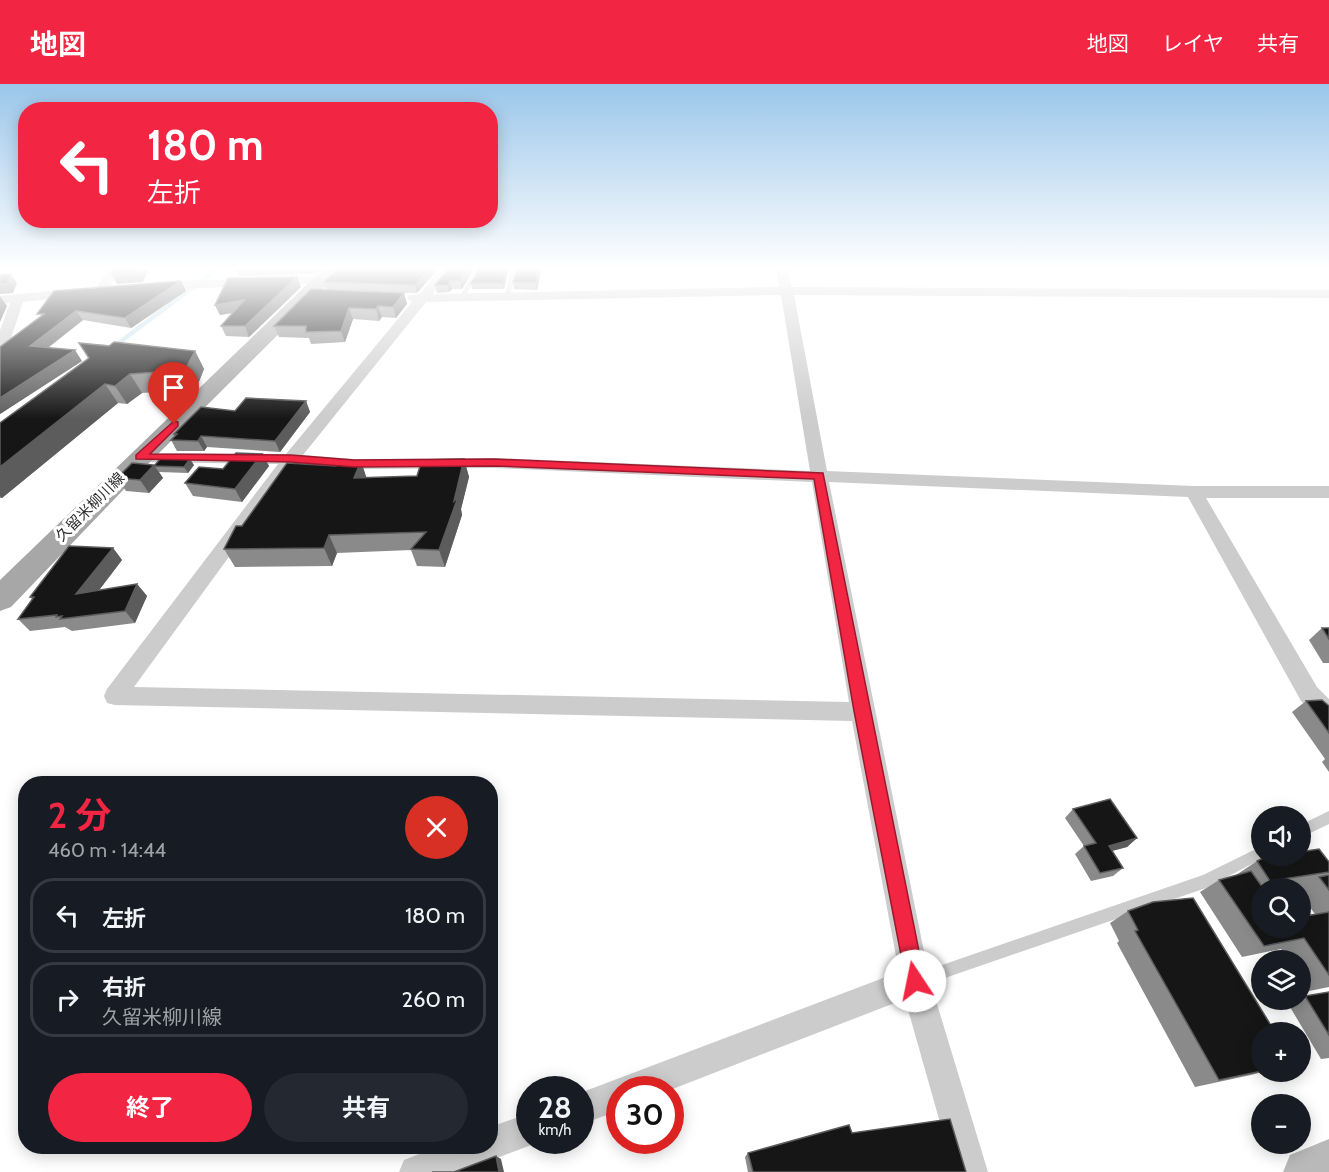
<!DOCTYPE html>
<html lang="ja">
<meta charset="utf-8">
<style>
:root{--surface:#171b24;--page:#242831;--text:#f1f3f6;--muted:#9ea1a6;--line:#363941;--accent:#f22543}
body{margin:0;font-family:Cabin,"Noto Sans JP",sans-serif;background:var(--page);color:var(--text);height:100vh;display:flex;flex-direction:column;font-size:22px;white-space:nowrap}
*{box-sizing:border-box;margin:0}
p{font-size:20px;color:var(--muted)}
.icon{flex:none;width:33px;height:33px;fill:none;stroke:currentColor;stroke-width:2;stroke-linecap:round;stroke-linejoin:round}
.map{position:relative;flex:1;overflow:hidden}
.sheet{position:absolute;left:18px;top:692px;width:480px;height:378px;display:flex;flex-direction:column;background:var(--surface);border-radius:24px;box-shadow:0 3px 15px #0003}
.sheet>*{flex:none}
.banner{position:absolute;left:18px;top:18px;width:480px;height:126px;border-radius:24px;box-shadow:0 3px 15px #0003;background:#f22543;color:#fff;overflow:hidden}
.fabs{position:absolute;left:1251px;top:722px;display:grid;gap:12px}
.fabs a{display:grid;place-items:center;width:60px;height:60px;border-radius:50%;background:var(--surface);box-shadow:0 3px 15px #0003;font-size:30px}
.speed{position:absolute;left:516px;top:992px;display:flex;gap:12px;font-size:30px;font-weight:700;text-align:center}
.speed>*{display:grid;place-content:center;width:78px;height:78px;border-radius:50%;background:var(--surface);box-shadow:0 3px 15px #0003;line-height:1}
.speed small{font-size:15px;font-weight:400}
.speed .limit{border:9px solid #d22;background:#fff;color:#111}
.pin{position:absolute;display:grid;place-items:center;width:51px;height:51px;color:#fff;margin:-62px -26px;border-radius:50% 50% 50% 0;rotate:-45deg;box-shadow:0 0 6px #0007}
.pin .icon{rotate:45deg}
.me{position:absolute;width:66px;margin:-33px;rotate:349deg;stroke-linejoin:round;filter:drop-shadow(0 0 4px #0008)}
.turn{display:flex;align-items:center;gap:21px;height:126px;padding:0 30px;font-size:27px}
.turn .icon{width:78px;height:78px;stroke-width:2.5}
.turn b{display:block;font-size:42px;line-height:51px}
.round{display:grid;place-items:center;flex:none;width:63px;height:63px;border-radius:32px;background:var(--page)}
.summary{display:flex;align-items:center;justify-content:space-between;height:102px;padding:0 30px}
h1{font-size:36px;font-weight:700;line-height:45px;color:var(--accent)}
.primary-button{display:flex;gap:12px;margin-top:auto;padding:12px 30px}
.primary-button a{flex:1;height:69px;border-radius:36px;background:var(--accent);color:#fff;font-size:24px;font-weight:700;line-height:69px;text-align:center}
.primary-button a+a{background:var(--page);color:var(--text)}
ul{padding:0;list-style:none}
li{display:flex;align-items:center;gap:18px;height:75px;margin:0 12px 9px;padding:0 18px;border:3px solid var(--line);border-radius:24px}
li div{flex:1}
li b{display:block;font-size:22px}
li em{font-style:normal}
header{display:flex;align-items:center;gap:36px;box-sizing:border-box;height:84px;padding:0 30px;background:var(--accent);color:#fff}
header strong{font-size:28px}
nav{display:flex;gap:33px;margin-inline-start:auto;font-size:21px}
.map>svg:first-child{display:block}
</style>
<header>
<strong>地図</strong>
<nav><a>地図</a><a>レイヤ</a><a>共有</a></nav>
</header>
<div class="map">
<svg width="1329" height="1088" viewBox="0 0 1329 1088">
<rect width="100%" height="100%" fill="#fff"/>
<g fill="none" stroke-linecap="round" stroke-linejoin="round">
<!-- stream -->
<polyline stroke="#c6e2ee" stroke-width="4.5" points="112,264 220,183"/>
<!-- lane -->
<g fill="#ccc" fill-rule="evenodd">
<polygon points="476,183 518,183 509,214 504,213 511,185 480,186 464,215 460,215 459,214"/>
<polygon points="1329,727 1329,740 1300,754 1300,741"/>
<polygon points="1262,762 1262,771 1267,771 1267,772 1206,804 916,904 911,902 909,897 911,892 916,890 1203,791"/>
</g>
<!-- street -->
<g fill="#ccc" fill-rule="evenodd">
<polygon points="110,183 122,183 106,209 96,209 95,206"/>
<path d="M443,183H455L433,210L779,203L776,183H788L792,203L1329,206V214L794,211L827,387L1194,402H1329V414H1206L1317,603L1329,615V640L1321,637L1301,617L1188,413L829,398L930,897L988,1088H954L905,915L670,1006L620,1005V1026L580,1041V1009L899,888L852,637L115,621L107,619L104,612L107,605L278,380L140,378L134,377L132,373L134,369L286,370L412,218L407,214L409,211L419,210ZM781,211L810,387L495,374L354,375L303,371L426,218ZM296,381L354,385L495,384L812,398L849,618L134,603Z"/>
<polygon points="323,192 329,196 327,199 153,206 147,202 153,198"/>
<polygon points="80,204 85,205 85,211 23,218 7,266 0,270 0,246 10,219 0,220 0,212"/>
<polygon points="530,1029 530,1056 542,1057 460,1088 399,1088 404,1076 440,1062 490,1062 490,1043"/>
</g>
<!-- secondary -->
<polygon fill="#b9b9b9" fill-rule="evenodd" points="1329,1055 1329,1088 1283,1088 1290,1071"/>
<!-- primary -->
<polygon fill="#a7a7a7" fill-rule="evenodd" points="325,183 346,183 149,379 11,523 0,527 0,496"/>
</g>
<!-- wall -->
<g fill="#8a8a8a" fill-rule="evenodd">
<polygon points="236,183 323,183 315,190 239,192 236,184"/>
<polygon points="340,183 440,183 417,209 327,206 324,198"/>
<polygon points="450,183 475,183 462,205 452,205 449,208 437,209 435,201"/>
<polygon points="542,183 537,206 514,205 513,198"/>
<polygon points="508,187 504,205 472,205 471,199"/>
<polygon points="297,193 301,203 249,253 226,252 221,242 233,229 220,231 215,221"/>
<polygon points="181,197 186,207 131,244 83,236 48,264 82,277 0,330 39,234"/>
<polygon points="404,209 407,220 396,234 382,233 379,237 353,235 345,258 311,260 309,254 279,253 274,242"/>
<polygon points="79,259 195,267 204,285 196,305 142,309 127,320 118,319 2,414 0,414 0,339 89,274"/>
<polygon points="306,317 310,328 280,368 207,363 204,367 177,367 171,356 175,352 174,350 235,327"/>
<polygon points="262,370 269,382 242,418 193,412 185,399"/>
<polygon points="464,375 469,393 461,425 462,431 445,483 417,482 411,466 337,469 332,482 235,483 224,465 242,442 367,394 417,392"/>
<polygon points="154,381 194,381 188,389 159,388 163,394 149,409 126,407 117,394"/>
<polygon points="113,464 122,476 99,506 137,500 147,512 135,539 72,547 65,543 30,547 18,535 32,515 30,513"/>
<polygon points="1322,544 1329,544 1329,579 1323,579 1309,556"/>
<polygon points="1306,617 1329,622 1329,688 1322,678 1325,675 1292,628"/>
<polygon points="1073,725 1137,754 1127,763 1112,767 1123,784 1113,792 1091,797 1075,770 1084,762 1065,734"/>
<path d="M1257,777L1329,778V790L1327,792L1329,791V903L1309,907L1300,894V876H1289L1281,865L1242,873L1200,808L1219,796L1236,791ZM1303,802L1299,804H1300V810L1315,830L1262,843V804H1288Z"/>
<polygon points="1128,827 1262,987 1266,987 1251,991 1195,1003 1117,859 1119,857 1110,839"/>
<polygon points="1329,908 1329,974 1321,975 1287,918 1296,915 1300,915 1300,913 1305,912"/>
<polygon points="852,1049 966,1088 748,1088 745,1073 748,1069"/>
</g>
<!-- shaded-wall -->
<g fill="#5c5c5c">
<polygon points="139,183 150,183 143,198 117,200 111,190"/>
<polygon points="312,183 323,183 315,190"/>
<polygon points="432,183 440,183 417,209 415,201"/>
<polygon points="469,183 475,183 462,205 460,197"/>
<polygon points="507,183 508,187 504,205 503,199"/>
<polygon points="540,183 542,183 537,206 536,199"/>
<polygon points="11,190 17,199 13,209 0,210 0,200"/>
<polygon points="297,193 301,203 249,253 245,242"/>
<polygon points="181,197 186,207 131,244 125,234"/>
<polygon points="450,197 452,205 449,208 448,201"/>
<polygon points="404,209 407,220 396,234 393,223"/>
<polygon points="0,212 7,222 0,238"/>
<polygon points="244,216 248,226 220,231 215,221"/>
<polygon points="378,222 382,233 379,237 376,225"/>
<polygon points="349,224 353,235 345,258 341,247"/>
<polygon points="76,227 83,236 37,272 30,262"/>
<polygon points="75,266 82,277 0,330 0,314"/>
<polygon points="195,267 204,285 196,305 185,286"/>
<polygon points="130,290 142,309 127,320 115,302"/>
<polygon points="105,300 118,319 2,414 0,412 0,383"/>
<polygon points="306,317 310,328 280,368 275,357"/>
<polygon points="201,352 207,363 204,367 198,357"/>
<polygon points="262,370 269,382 242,418 235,405"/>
<polygon points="190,375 194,381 188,389 184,383"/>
<polygon points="464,375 469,393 461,425 462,431 445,483 439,466 454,417"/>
<polygon points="361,377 367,395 354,394"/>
<polygon points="154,381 163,394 149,409 140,396"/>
<polygon points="329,451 337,469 332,482 324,464"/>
<polygon points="113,464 122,476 87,522 76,510"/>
<polygon points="137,500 147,512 135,539 125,527"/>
<polygon points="1137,754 1127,763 1100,770 1109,762"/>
<polygon points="496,1072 501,1075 504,1088 499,1088"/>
</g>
<!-- building -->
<g fill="#161616" stroke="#5c5c5c" stroke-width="1.5">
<polygon points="114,183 139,183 137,187 111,190"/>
<polygon points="236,183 303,183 236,184"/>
<polygon points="340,183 432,183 415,201 324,198"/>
<polygon points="450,183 469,183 460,197 450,197 448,201 435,201"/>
<polygon points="480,183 507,183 503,199 471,199"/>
<polygon points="517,183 540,183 536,199 513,198"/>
<polygon points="11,190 7,200 0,200 0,191"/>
<polygon points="297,193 245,242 221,242 244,216 215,221 228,194"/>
<polygon points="181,197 125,234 76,227 30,262 75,266 0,314 0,263 44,230 37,230 54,207"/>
<polygon points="311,205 404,209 393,223 378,222 376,225 349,224 341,247 306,248 306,242 274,242"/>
<polygon points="114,258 195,267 185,286 130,290 115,302 105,300 0,383 0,339 89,274 79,259 109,262"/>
<polygon points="246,314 306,317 275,357 201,352 198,357 171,356 177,350 174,350 201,323 235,327"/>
<polygon points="236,369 262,370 235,405 185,399 199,383 223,385"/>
<polygon points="161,374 190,375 184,383 154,382"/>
<polygon points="464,375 454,417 458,413 439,466 411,465 426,448 329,451 324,464 224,465 236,442 242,442 287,379 336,382 339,377 361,377 354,394 417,392 422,376"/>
<polygon points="132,379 154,381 140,396 117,394"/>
<polygon points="69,462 113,464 76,510 137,500 125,527 60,535 62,532 56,533 57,531 18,535 34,513 30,513"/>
<polygon points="1322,544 1329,544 1329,555"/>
<polygon points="1322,616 1329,622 1329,649 1306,617"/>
<polygon points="1110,715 1137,754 1109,762 1123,784 1100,789 1084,762 1096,759 1073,725"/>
<polygon points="1319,765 1329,778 1329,788 1270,797 1257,777 1265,773 1279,771 1300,771 1300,768"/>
<polygon points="1251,787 1263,804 1262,804 1262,843 1300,843 1300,833 1329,828 1329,891 1304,854 1264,862 1219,796"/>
<polygon points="1329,791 1329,806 1319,793"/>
<polygon points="1193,814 1275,948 1262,948 1262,987 1219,996 1135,847 1138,846 1128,827 1153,818"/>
<polygon points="1329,908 1329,951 1305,912"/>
<polygon points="950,1035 966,1088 753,1088 748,1069 849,1041 852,1049"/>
<polygon points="496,1072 499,1088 432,1088 454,1088"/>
</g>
<!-- sky -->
<linearGradient id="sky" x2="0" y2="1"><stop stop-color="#9ac6ea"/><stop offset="0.55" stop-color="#fff"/><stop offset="1" stop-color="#fff" stop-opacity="0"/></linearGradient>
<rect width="1329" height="335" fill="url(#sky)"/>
<!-- route -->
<polygon fill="#f22543" stroke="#9d182c" stroke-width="1.5" points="174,337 178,338 178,342 150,370 291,371 354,376 495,375 823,389 925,897 922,904 915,906 909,904 906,897 854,627 814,395 495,382 354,383 291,378 136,375 136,371"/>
<g text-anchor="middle" stroke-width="6" stroke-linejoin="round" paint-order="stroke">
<!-- far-street labels -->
<g font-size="15" fill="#2f2f2f" stroke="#fff">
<text transform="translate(90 423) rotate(-45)" y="5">久留米柳川線</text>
</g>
</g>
</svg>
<div class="fabs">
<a><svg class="icon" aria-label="sound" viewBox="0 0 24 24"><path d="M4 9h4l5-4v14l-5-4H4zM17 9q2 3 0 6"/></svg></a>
<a><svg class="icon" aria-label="search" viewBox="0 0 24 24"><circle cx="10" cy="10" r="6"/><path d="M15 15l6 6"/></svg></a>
<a><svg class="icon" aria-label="layers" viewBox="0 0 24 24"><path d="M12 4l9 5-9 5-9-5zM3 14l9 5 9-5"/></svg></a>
<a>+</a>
<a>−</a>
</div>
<div class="speed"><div>28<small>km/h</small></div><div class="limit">30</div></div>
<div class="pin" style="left:174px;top:340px;background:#d93025"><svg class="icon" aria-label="arrive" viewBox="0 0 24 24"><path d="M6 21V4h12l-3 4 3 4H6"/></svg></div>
<svg class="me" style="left:915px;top:897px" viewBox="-20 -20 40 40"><circle r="19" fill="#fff"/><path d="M0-13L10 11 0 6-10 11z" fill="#f22543"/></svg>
<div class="banner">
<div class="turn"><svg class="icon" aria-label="left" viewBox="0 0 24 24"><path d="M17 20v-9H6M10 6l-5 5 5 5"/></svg><div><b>180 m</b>左折</div></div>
</div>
<section class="sheet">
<div class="summary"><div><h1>2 分</h1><p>460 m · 14:44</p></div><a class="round" style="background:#d93025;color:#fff"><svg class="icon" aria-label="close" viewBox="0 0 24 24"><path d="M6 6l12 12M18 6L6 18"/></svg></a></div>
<ul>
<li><svg class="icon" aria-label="left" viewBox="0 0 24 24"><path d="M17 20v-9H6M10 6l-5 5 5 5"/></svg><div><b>左折</b></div><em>180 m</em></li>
<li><svg class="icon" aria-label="right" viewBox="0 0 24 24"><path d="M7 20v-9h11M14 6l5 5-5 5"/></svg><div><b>右折</b><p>久留米柳川線</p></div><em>260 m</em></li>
</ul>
<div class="primary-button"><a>終了</a><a>共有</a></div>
</section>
</div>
